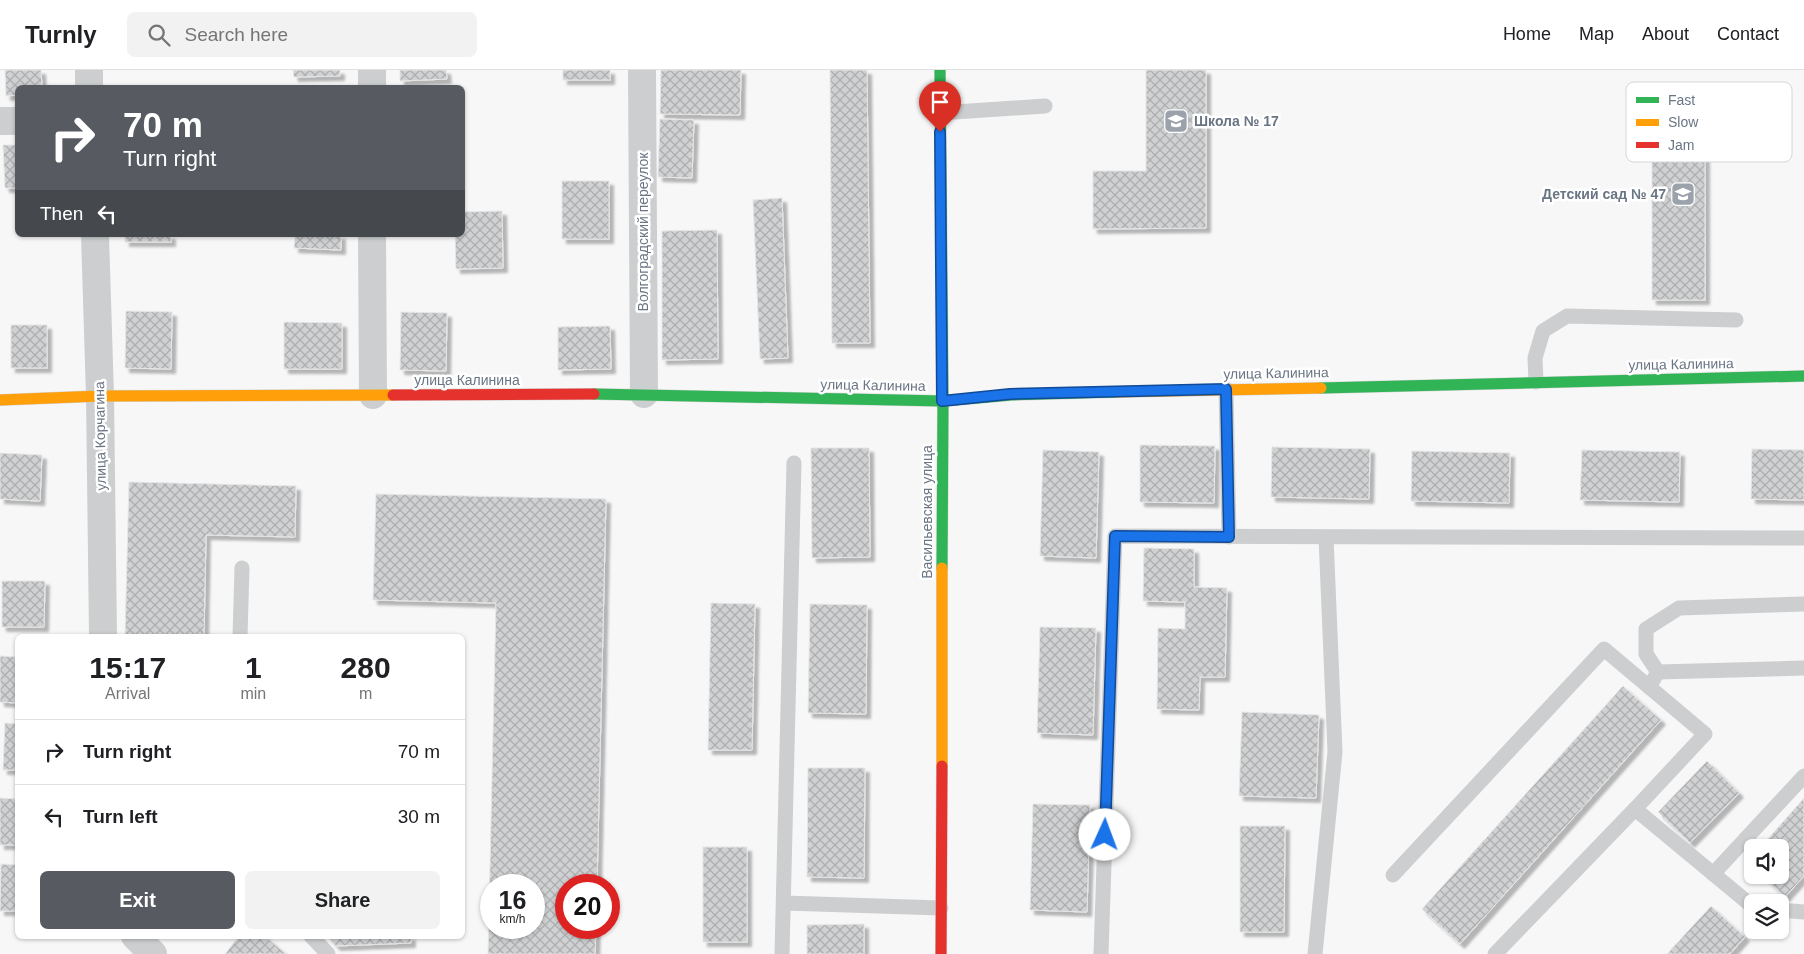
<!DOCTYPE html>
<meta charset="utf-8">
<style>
:root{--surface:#fff;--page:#f2f2f2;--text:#202124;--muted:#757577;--line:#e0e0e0;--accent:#575b61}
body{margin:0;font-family:Arial,sans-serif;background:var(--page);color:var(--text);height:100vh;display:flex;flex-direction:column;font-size:19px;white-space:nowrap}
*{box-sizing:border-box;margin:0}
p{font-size:16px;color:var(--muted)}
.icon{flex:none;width:28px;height:28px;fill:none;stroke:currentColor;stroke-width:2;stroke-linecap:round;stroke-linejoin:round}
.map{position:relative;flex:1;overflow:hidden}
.side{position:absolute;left:15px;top:564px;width:450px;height:305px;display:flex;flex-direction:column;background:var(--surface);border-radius:8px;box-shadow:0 1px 4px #0004}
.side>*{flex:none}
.banner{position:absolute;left:15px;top:15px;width:450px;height:152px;border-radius:8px;box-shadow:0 1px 4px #0004;background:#575b61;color:#fff;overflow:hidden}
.controls{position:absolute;left:1744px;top:769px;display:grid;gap:10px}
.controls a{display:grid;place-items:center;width:45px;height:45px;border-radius:8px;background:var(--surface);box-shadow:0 1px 4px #0004;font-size:25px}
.speed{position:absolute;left:480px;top:804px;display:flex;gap:10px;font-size:25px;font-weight:700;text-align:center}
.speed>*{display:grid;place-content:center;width:65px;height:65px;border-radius:50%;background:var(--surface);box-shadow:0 1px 4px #0004;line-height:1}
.speed small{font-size:12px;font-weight:400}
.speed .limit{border:8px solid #d22;background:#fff;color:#111}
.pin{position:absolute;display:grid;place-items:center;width:42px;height:42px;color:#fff;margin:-51px -21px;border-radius:50% 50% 50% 0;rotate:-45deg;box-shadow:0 0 5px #0007}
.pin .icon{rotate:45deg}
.me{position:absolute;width:55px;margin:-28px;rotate:2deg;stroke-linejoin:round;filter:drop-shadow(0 0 4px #0008)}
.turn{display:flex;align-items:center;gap:18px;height:105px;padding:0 25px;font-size:22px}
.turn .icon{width:65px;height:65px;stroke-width:2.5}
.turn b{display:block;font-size:35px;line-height:42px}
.then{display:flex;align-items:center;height:48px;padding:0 25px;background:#0003;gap:10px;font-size:19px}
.eta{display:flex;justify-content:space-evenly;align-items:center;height:85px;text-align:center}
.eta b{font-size:30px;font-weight:700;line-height:35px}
.cta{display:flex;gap:10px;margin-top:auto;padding:10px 25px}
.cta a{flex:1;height:58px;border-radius:8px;background:var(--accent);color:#fff;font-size:20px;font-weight:700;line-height:58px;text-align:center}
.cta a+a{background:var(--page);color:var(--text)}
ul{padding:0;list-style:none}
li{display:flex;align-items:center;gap:15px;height:65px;padding:0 25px;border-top:1px solid var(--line)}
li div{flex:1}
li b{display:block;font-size:19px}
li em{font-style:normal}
header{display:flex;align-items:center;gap:30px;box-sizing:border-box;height:70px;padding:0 25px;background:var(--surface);border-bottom:1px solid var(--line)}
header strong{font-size:24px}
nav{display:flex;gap:28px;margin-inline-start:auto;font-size:18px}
.search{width:350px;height:45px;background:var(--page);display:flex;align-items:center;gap:12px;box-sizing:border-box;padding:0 18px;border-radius:8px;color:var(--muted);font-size:19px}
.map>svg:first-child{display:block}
</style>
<header>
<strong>Turnly</strong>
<div class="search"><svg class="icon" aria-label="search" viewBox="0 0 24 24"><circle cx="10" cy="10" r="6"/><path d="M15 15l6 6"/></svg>Search here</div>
<nav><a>Home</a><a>Map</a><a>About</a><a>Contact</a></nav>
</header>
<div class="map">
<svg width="1804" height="884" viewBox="0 0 1804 884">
<defs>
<pattern id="building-cross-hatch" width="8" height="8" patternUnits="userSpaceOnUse" patternTransform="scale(1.25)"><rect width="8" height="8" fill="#d0d1d2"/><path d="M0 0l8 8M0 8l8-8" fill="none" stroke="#adaeb0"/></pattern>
<filter id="shadow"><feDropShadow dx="4.5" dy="4.5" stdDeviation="1" flood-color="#0004"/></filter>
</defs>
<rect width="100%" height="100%" fill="#f7f7f7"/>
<!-- building -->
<g fill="url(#building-cross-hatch)" stroke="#e6e6e6" fill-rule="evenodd" filter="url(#shadow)">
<polygon points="5,0 41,0 42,18 18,18 18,25 6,26"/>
<polygon points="293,0 340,0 340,6 294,7"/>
<polygon points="400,0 446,0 447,9 400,11"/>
<rect x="563" y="0" width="47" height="10"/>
<polygon points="661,0 741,0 740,45 660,44"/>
<polygon points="830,0 867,0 870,273 832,273"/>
<polygon points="1146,0 1206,0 1206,158 1093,159 1093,101 1146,101"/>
<rect x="1652" y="15" width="53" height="215"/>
<polygon points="660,49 694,50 692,108 658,107"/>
<polygon points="3,75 18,75 18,118 5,118"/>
<rect x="562" y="111" width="47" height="58"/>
<polygon points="782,128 788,288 760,289 753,130"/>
<polygon points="502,141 503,198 456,199 455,165 462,165 462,142"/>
<polygon points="717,160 718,289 662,290 662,161"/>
<rect x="125" y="165" width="46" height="7"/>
<polygon points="295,165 341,165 341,180 294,178"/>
<polygon points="126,241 172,242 171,299 125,298"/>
<polygon points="401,242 447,243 446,301 400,300"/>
<polygon points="284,252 342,253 342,299 284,299"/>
<rect x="11" y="255" width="36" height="43"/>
<polygon points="610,256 611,299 558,300 558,257"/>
<polygon points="1140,375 1215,376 1214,433 1140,432"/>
<polygon points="1272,377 1370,379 1369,429 1271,427"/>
<polygon points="811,378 869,378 870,487 812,488"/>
<polygon points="1752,379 1804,380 1804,430 1751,429"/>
<polygon points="1043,380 1099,382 1096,488 1040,486"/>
<polygon points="1582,380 1680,382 1679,432 1580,430"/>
<polygon points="1412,381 1510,383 1509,433 1411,431"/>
<polygon points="0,383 42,385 40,431 0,429"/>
<polygon points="129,412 296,416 295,467 206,465 204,566 125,566"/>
<path d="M376,424L606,429L597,815H566V858H596L595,884H488L496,533L373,530ZM491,815H534V858H491Z"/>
<polygon points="1144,478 1194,479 1194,517 1227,518 1225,607 1200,607 1199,640 1157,639 1158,558 1185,559 1185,532 1143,531"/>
<polygon points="2,511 45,511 44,557 2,557"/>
<polygon points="711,533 755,534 752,680 708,680"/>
<polygon points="810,534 867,535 866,644 808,643"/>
<polygon points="1040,557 1096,558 1093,665 1037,663"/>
<polygon points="0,586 18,587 18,633 0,632"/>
<polygon points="1623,616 1661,650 1460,874 1422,839"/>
<polygon points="1242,642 1319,645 1316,728 1239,726"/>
<polygon points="5,653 18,654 18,700 3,700"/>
<polygon points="1707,691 1739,723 1690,773 1658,742"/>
<polygon points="808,698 865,698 864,808 807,807"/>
<polygon points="0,728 18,729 18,775 0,775"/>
<polygon points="1804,728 1804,806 1785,827 1761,805 1780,805 1780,778 1760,778"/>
<polygon points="1033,734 1090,735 1087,842 1030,840"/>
<polygon points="1240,756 1285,756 1284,862 1240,862"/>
<rect x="703" y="777" width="44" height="95"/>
<polygon points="1,794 18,795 18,841 0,841"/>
<polygon points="1711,836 1745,867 1730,884 1667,884"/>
<polygon points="864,854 864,884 807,884 807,855"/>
<polygon points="239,866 265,866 286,884 225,884"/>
<polygon points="327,866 411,866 411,873 336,876"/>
</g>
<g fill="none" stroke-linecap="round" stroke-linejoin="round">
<!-- fast casing -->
<g stroke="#d3d4d5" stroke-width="12">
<g id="fast">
<polyline points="940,0 943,331 942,498"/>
<polyline points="1321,318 1804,306"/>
<polyline points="594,324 943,331 1011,325 1116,322"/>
</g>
</g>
<!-- slow casing -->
<g stroke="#d3d4d5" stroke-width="12">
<g id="slow">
<polyline points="1116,322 1321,318"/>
<polyline points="0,330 100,326 393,325"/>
<polyline points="942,696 942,498"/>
</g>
</g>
<!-- jam casing -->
<g stroke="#d3d4d5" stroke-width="12">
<g id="jam">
<polyline points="393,325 594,324"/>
<polyline points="941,884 942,696"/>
</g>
</g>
<!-- lane -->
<g stroke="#cdced0" stroke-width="15">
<polyline points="940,43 1045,36"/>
<polyline points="1536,312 1535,288 1543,261 1567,246 1736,250"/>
<polyline points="1226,319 1229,467"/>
<polyline points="240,566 242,498"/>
<polyline points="1658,602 1804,598"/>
<polyline points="1649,617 1658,602 1646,584 1646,559 1679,538 1804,534"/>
<polyline points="1713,804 1804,706"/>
<polyline points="1393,805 1604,579 1705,664 1635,739"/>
<polyline points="784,833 941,838"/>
<polyline points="1780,840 1804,842"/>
<polyline points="311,866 328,884"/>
<polyline points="782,884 794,393"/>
<polyline points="1101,884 1115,466 1804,468"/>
<polyline points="1315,884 1335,682 1326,467"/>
<polyline points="1495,884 1635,739 1752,836"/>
</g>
<!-- street -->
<g stroke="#cdced0" stroke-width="28">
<polyline points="89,0 89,18"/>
<polyline points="372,0 372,18"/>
<polyline points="642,0 644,324"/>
<polyline points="0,51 18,51"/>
<polyline points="95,165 100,326 103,566"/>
<polyline points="372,165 373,325"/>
<polyline points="135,866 153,884"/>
</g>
<!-- fast -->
<use href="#fast" stroke="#30b455" stroke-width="11"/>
<!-- slow -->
<use href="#slow" stroke="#ff9f0a" stroke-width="11"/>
<!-- jam -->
<use href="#jam" stroke="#e5322d" stroke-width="11"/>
</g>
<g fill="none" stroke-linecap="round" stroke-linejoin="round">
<!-- route casing -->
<g stroke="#114b97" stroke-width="12">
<polyline id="route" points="940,62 942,331 1010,324 1226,319 1229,467 1115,466 1105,765"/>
</g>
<!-- route -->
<use href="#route" stroke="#1a73e8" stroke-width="9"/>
</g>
<!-- icons -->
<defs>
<g id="school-square" transform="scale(1.25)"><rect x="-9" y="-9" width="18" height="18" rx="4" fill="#9ba2ac" stroke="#fff"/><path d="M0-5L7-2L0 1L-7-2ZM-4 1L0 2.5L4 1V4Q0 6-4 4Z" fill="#fff"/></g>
</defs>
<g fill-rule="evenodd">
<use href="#school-square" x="1176" y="51"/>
<use href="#school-square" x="1683" y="124"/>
</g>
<g text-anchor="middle" stroke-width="5" stroke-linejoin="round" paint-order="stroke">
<!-- poi labels -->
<g font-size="14" font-weight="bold" fill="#6a7584" stroke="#fff" text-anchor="start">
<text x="1194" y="56">Школа № 17</text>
<text x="1666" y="129" text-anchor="end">Детский сад № 47</text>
</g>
<!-- street labels -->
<g font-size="14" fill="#6a7584" stroke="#fff">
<text transform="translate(643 162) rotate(-90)" y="5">Волгоградский переулок</text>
<text transform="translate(1681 294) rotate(-1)" y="5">улица Калинина</text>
<text transform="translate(1276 303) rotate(-1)" y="5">улица Калинина</text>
<text x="467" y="315">улица Калинина</text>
<text transform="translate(873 315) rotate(1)" y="5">улица Калинина</text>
<text transform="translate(100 366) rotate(-91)" y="5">улица Корчагина</text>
<text transform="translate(927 442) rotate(-90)" y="5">Васильевская улица</text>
</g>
</g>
<!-- legend -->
<rect x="1626" y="12" width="166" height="80" rx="8" fill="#fff" stroke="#d2d6da" stroke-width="1"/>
<rect x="1636" y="27" width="23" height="6" fill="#30b455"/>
<rect x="1636" y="49" width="23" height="7" fill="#ff9f0a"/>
<rect x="1636" y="72" width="23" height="6" fill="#e5322d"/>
<g font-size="14" fill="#6a7584">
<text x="1668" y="35">Fast</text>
<text x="1668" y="57">Slow</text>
<text x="1668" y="80">Jam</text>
</g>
</svg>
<div class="controls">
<a><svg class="icon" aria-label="sound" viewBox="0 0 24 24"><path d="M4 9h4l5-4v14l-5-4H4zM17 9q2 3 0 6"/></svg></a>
<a><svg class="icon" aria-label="layers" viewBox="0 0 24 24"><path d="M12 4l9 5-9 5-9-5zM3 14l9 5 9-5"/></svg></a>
</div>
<div class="speed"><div>16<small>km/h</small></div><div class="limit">20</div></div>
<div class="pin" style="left:940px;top:62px;background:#d93025"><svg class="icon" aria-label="arrive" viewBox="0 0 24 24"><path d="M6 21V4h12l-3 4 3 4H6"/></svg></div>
<svg class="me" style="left:1105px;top:765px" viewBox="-20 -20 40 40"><circle r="19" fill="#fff"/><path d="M0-13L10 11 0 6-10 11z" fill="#1a73e8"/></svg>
<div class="banner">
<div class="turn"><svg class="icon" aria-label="right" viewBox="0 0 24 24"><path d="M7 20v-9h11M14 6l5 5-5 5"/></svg><div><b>70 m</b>Turn right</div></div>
<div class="then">Then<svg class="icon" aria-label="left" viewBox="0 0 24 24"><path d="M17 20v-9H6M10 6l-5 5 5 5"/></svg></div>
</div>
<section class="side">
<div class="eta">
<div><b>15:17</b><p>Arrival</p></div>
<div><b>1</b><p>min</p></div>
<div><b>280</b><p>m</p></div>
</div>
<ul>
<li><svg class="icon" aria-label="right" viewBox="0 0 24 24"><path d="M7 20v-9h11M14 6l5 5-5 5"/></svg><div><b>Turn right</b></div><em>70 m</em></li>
<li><svg class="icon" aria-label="left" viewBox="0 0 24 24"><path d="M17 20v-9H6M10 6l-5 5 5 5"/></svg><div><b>Turn left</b></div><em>30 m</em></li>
</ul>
<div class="cta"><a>Exit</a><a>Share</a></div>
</section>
</div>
